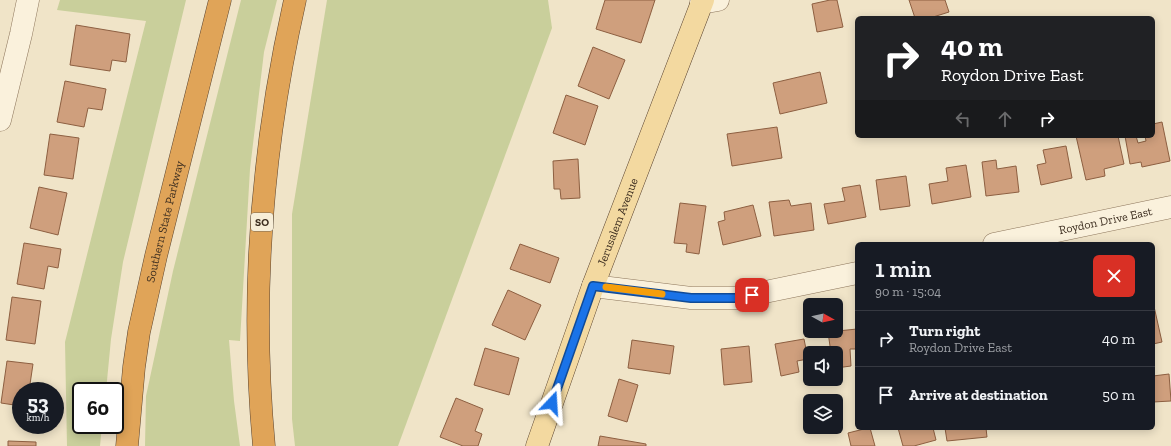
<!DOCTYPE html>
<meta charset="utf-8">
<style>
:root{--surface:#171b24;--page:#20242c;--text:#f1f3f6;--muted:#9ea1a6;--line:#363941}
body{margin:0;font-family:"Zilla Slab",serif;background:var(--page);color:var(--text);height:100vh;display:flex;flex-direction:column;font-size:15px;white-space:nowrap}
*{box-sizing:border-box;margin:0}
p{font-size:13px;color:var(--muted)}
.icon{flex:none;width:22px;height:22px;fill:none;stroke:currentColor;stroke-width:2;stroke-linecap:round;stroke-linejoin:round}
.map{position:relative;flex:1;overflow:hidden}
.panel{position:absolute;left:855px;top:242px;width:300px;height:188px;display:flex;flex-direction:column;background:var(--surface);border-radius:6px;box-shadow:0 2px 10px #0003}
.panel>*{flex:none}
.guide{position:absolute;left:855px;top:16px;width:300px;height:122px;border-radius:6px;box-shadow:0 2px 10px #0003;background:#202124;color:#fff;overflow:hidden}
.needle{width:26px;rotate:98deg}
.controls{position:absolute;left:803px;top:298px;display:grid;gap:8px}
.controls a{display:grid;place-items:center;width:40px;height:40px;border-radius:6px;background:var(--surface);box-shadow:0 2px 10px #0003;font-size:20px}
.speed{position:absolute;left:12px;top:382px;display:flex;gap:8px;font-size:20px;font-weight:700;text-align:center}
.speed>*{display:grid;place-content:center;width:52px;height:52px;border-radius:50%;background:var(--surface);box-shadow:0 2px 10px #0003;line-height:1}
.speed small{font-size:10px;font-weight:400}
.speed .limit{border:2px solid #111;border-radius:6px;background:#fff;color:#111}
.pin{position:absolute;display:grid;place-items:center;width:34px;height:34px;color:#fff;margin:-17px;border-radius:8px;box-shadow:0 2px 6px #0006}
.me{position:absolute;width:44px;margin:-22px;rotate:20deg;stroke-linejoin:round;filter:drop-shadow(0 0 3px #0008)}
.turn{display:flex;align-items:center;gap:14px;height:84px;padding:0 20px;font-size:18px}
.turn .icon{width:52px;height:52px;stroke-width:2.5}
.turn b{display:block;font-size:28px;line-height:34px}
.lanes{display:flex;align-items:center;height:38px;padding:0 20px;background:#0003;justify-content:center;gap:20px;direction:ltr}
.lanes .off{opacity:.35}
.round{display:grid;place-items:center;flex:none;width:42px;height:42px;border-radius:6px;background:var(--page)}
.overview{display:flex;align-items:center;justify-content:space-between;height:68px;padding:0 20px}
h1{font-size:24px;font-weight:600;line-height:30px}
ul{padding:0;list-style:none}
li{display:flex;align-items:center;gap:12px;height:56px;padding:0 20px;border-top:1px solid var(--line)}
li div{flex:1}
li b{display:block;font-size:15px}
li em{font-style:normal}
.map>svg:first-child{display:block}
</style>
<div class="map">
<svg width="1171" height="446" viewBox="0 0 1171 446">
<rect width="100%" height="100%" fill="#f0e4c8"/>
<!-- green -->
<g fill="#c9cf9b">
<polygon points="60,0 186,0 123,262 111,339 106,391 81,391 81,425 102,425 100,446 67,446 65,342 146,21 57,10"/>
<polygon points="241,0 277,0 264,52 250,169 240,341 229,340 234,401 240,446 145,446 146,396 173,271"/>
<polygon points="327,0 548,0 552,28 398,446 295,446 292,419 292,214"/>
</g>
<!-- building -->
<g fill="#cf9f7d" stroke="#8d5f41">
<polygon points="605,0 655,0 641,43 596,29"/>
<polygon points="830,0 837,0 843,27 817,32 812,4"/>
<polygon points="909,0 945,0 949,12 930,18 915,18"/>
<polygon points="76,25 130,34 126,62 112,60 110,71 70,65"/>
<polygon points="593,47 625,60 609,99 578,86"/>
<polygon points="820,72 827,103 780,114 773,83"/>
<polygon points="65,81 106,89 102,110 88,108 84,127 57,122"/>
<polygon points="566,95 598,106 585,145 553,133"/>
<polygon points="1162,122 1170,161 1142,167 1141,162 1130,164 1125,136 1136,136 1138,143 1146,141 1145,136 1153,136 1153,124"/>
<polygon points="777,127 782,158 732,166 727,134"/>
<polygon points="50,134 79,138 73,179 44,175"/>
<polygon points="1076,136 1118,136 1124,164 1104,169 1105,176 1086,180"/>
<polygon points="1066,146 1072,178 1041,185 1037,165 1046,163 1043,150"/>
<polygon points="578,159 580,198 561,199 560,189 554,189 553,161"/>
<polygon points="996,160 997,169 1016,166 1019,192 986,196 982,162"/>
<polygon points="966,165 971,197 932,204 929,184 948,181 946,168"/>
<polygon points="906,176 910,206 880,210 876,180"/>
<polygon points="860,185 866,217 828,224 824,204 845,201 842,188"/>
<polygon points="39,187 67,193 58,235 30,228"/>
<polygon points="789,200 791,206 811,203 814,230 774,236 769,202"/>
<polygon points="680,203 706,206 699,254 686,252 687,244 674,243"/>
<polygon points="753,205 761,236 723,245 718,222 725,220 724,212"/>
<polygon points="24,243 61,249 58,268 48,266 44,289 17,284"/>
<polygon points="520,244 559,258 550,283 510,269"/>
<polygon points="508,290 541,305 525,340 492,325"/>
<polygon points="12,297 41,301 35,344 6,340"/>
<polygon points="1153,302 1162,342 1153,344"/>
<polygon points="857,329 857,349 850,349 851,366 836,368 836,353 831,353 828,332"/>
<polygon points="804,339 808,359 797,361 799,372 781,376 775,344"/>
<polygon points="632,340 674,346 670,374 628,368"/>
<polygon points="749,346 752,382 724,385 721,349"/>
<polygon points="485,348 519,358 509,395 474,385"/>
<polygon points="7,361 33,364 29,391 21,391 21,406 1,403"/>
<polygon points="1169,374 1171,401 1153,402 1153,376"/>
<polygon points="619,379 638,385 627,422 608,416"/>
<polygon points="456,398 483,409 475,431 482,434 478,446 463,446 440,437"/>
<polygon points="868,428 870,428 875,446 851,446 848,433"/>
<polygon points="898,428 933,428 936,440 914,446 903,446"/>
<polygon points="945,428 986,428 987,437 947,441"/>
<polygon points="600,436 646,444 646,446 598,446"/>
<polygon points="8,441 36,442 36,446 8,446"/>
</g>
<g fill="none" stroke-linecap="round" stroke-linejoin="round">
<!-- minor casing -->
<g stroke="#8d765c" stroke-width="23">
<g id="minor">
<polyline points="701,3 718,0"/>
<polyline points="0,120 21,34 28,0"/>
<path id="s1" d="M994,244L1171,207"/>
<polyline points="593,286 691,298 736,298 857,273"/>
</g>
</g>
<!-- major casing -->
<g stroke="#5b4430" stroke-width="23">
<g id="major">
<path id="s2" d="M537,446L593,286L703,0"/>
</g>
</g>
<!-- highway casing -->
<g stroke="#5b4430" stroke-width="23">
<g id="highway">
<path id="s3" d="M127,446L134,367L139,332L156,256L220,0"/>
<path d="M264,446C250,297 262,146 295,0"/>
</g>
</g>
<!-- minor -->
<use href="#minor" stroke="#faf1dc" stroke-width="22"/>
<!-- major -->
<use href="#major" stroke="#f3d9a0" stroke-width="22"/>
<!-- highway -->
<use href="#highway" stroke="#e0a458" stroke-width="22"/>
</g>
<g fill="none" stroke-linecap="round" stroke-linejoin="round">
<!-- route casing -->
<g stroke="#114b97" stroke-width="10">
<polyline id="route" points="552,403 593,286 691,298 736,298 752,295"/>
</g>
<!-- route -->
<use href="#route" stroke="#1a73e8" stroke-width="7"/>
<!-- slow -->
<polyline stroke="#f59e0b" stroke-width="7" points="606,287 662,294"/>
</g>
<g text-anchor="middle" stroke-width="4" stroke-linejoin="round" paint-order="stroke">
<!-- shield labels -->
<rect fill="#f7eed8" stroke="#756857" stroke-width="1" x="251" y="213" width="22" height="18" rx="3"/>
<g font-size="11" font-weight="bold" fill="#3d2e20">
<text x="262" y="226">SO</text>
</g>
<!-- street labels -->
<g font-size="12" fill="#3d2e20" stroke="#f7eed8">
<text dy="4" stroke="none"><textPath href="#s1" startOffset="114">Roydon Drive East</textPath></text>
<text dy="4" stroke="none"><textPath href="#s3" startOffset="228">Southern State Parkway</textPath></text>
<text dy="4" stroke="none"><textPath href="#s2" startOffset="238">Jerusalem Avenue</textPath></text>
</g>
</g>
</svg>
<div class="controls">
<a><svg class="needle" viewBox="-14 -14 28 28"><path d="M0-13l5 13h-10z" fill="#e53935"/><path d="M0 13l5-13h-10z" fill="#9ea1a6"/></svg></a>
<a><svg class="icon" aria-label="sound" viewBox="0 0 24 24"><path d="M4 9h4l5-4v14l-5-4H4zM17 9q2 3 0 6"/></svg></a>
<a><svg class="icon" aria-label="layers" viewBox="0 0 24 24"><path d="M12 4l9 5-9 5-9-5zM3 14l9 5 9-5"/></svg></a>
</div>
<div class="speed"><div>53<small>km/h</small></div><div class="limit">60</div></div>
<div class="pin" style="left:752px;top:295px;background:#d93025"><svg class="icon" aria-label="arrive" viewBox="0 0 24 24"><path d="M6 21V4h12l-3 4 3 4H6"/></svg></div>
<svg class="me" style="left:552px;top:403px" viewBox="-20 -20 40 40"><path d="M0-17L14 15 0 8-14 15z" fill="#1a73e8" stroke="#fff" stroke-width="4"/></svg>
<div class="guide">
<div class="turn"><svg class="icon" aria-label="right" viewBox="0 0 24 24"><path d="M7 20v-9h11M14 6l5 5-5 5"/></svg><div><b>40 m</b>Roydon Drive East</div></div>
<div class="lanes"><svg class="icon off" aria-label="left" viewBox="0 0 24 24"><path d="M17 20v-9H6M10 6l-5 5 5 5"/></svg><svg class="icon off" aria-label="ahead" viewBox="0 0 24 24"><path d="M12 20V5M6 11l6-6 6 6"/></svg><svg class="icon" aria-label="right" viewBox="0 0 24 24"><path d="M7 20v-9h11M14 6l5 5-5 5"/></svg></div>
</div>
<section class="panel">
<div class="overview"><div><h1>1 min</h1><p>90 m · 15:04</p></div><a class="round" style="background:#d93025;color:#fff"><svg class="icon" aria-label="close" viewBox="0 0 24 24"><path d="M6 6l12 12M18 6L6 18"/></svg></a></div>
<ul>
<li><svg class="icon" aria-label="right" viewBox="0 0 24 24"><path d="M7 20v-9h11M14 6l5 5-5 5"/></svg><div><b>Turn right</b><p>Roydon Drive East</p></div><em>40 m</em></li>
<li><svg class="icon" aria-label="arrive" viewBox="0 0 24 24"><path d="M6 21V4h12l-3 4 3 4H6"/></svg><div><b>Arrive at destination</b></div><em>50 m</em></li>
</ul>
</section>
</div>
